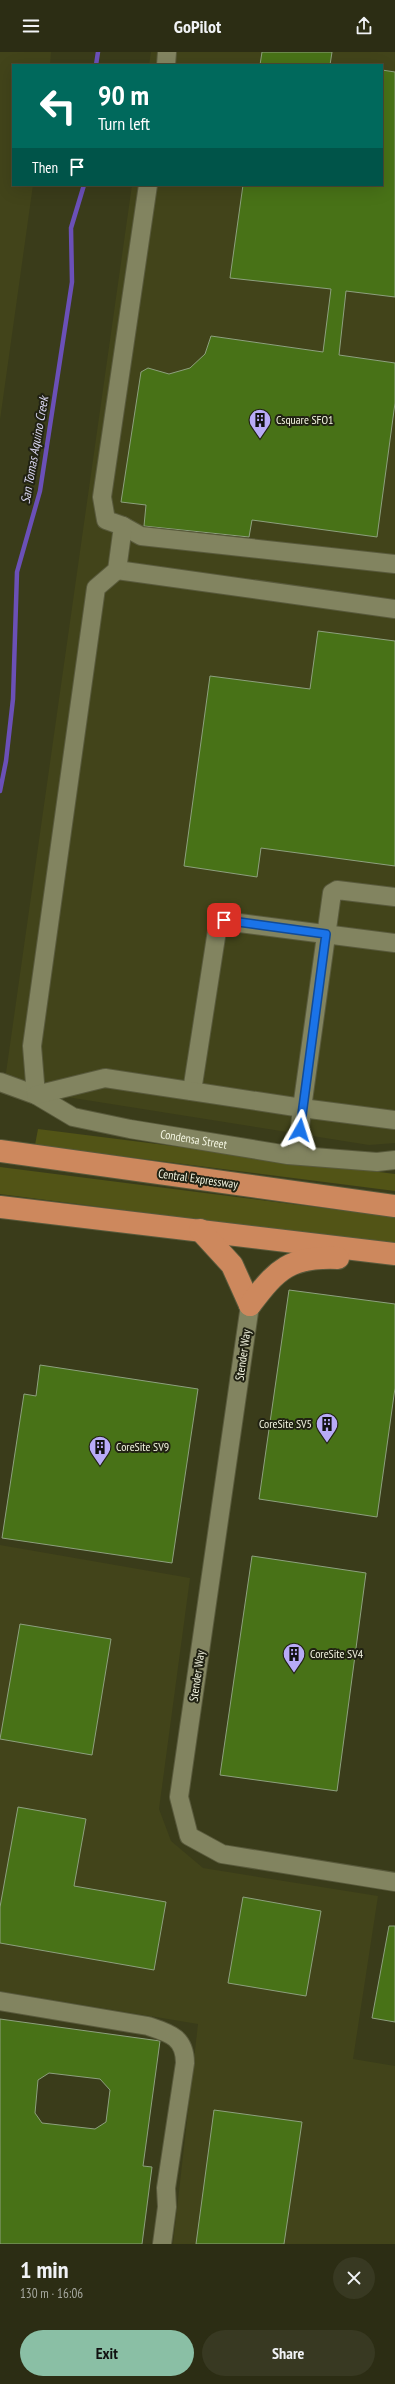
<!DOCTYPE html>
<meta charset="utf-8">
<style>
:root{--surface:#2c2d14;--page:#383922;--text:#f1f3f6;--muted:#a6a8a0;--line:#484934;--accent:#8abfa5}
body{margin:0;font-family:"PT Sans Narrow",sans-serif;background:var(--page);color:var(--text);height:100vh;display:flex;flex-direction:column;font-size:15px;white-space:nowrap}
*{box-sizing:border-box;margin:0}
p{font-size:13px;color:var(--muted)}
.icon{flex:none;width:22px;height:22px;fill:none;stroke:currentColor;stroke-width:2;stroke-linecap:round;stroke-linejoin:round}
.map{position:relative;height:2192px;overflow:hidden}
.details{display:flex;flex-direction:column;background:var(--surface);flex:1}
.details>*{flex:none}
.top-card{position:absolute;left:12px;top:12px;width:371px;height:122px;border-radius:0px;box-shadow:0 4px 16px #0002,0 0 0 1px var(--line);background:#00695c;color:#fff;overflow:hidden}
.pin{position:absolute;display:grid;place-items:center;width:34px;height:34px;color:#fff;margin:-17px;border-radius:8px;box-shadow:0 2px 6px #0006}
.me{position:absolute;width:44px;margin:-22px;rotate:6deg;stroke-linejoin:round;filter:drop-shadow(0 0 3px #0008)}
.turn{display:flex;align-items:center;gap:14px;height:84px;padding:0 20px;font-size:18px}
.turn .icon{width:52px;height:52px;stroke-width:2.5}
.turn b{display:block;font-size:28px;line-height:34px}
.then{display:flex;align-items:center;height:38px;padding:0 20px;background:#0003;gap:8px;font-size:15px}
.round{display:grid;place-items:center;flex:none;width:42px;height:42px;border-radius:21px;background:var(--page)}
.headline{display:flex;align-items:center;justify-content:space-between;height:68px;padding:0 20px}
h1{font-size:24px;font-weight:700;line-height:30px}
.button{display:flex;gap:8px;margin-top:auto;padding:8px 20px}
.button a{flex:1;height:46px;border-radius:24px;background:var(--accent);color:#111;font-size:16px;font-weight:700;line-height:46px;text-align:center}
.button a+a{background:var(--page);color:var(--text)}
header{display:flex;justify-content:space-between;align-items:center;height:52px;padding:0 20px;background:var(--surface);font-size:18px;font-weight:700}
.map>svg:first-child{display:block}
</style>
<header><svg class="icon" aria-label="menu" viewBox="0 0 24 24"><path d="M4 6h16M4 12h16M4 18h16"/></svg>GoPilot<svg class="icon" aria-label="share" viewBox="0 0 24 24"><path d="M12 15V3M7 8l5-5 5 5M5 13v7h14v-7"/></svg></header>
<div class="map">
<svg width="395" height="2192" viewBox="0 0 395 2192">
<rect width="100%" height="100%" fill="#3a3c1a"/>
<!-- built -->
<g fill="#42441a">
<polygon points="0,0 51,0 50,13 13,13 13,133 33,133 0,368"/>
<polygon points="151,0 395,0 395,1091 369,1093 4,1035 132,133 382,133 382,13 149,13"/>
<polygon points="0,1493 190,1526 159,1757 171,1789 203,1816 378,1844 353,2007 395,2014 395,2192 173,2192 198,1972 0,1939"/>
</g>
<!-- green -->
<g fill="#525416">
<polygon points="38,1077 395,1122 395,1139 35,1093"/>
<polygon points="0,1115 395,1165 395,1193 0,1142"/>
</g>
<g fill="none" stroke-linecap="round" stroke-linejoin="round">
<!-- stream -->
<g stroke="#6b50b8" stroke-width="4.5">
<polyline points="96,13 98,0"/>
<polyline points="0,739 6,709 13,647 17,520 40,439 72,230 71,176 84,133"/>
</g>
</g>
<!-- building -->
<g fill="#487217" stroke="#8da07e" fill-rule="evenodd">
<polygon points="262,0 332,0 330,13 260,13"/>
<polygon points="382,18 395,20 395,245 346,239 339,303 395,311 395,351 377,485 252,468 249,485 144,474 146,453 121,450 141,320 148,316 169,322 190,316 205,302 211,284 323,300 331,237 230,226 243,133 382,133"/>
<polygon points="318,579 395,589 395,814 261,796 257,825 184,814 210,624 310,637"/>
<polygon points="289,1238 395,1252 395,1336 377,1465 259,1447"/>
<polygon points="40,1313 198,1337 172,1511 2,1486 24,1342 36,1344"/>
<polygon points="252,1504 366,1521 337,1739 220,1723"/>
<polygon points="20,1572 111,1587 92,1703 0,1687"/>
<polygon points="18,1755 86,1767 74,1834 166,1850 154,1918 0,1891 0,1855"/>
<polygon points="243,1845 321,1859 306,1944 228,1931"/>
<polygon points="389,1874 395,1874 395,1970 372,1966"/>
<path d="M0,1967L160,1989L143,2114L152,2115L142,2192H0ZM49,2021L100,2027L110,2038L106,2070L95,2077L42,2071L35,2061L38,2028Z"/>
<polygon points="214,2058 302,2070 284,2192 196,2192"/>
</g>
<g fill="none" stroke-linecap="round" stroke-linejoin="round">
<!-- minor casing -->
<g stroke="#595a3c" stroke-width="20">
<g id="minor">
<polyline points="166,13 167,0"/>
<polyline points="123,474 141,484 395,512"/>
<polyline points="117,518 395,557"/>
<path id="s1" d="M0,1030L36,1043L73,1065L130,1077L288,1103L377,1110L395,1108"/>
<polyline points="192,1039 218,872 224,869 395,891"/>
<polyline points="36,1043 32,994 96,536 117,518 123,474 106,468 102,445 148,133"/>
<polyline points="36,1043 105,1026 302,1056 332,841 337,838 395,845"/>
<polyline points="297,1103 302,1056 395,1068"/>
<polyline points="250,1253 179,1745 189,1784 222,1802 395,1830"/>
<path d="M0,1949L148,1974C169,1981 185,1985 185,2011L166,2136L167,2155L162,2192"/>
</g>
</g>
<!-- highway casing -->
<g stroke="#595a3c" stroke-width="24">
<g id="highway">
<polyline points="0,1099 395,1154"/>
<polyline points="0,1155 395,1202"/>
<polyline points="200,1178 232,1213 250,1253"/>
<path d="M250,1253C277,1217 290,1204 338,1206"/>
</g>
</g>
<!-- minor -->
<use href="#minor" stroke="#828460" stroke-width="18"/>
<!-- highway -->
<use href="#highway" stroke="#cd885d" stroke-width="22"/>
</g>
<g fill="none" stroke-linecap="round" stroke-linejoin="round">
<!-- route casing -->
<g stroke="#114b97" stroke-width="10">
<polyline id="route" points="224,868 326,882 300,1078"/>
</g>
<!-- route -->
<use href="#route" stroke="#1a73e8" stroke-width="7"/>
</g>
<!-- icons -->
<defs>
<g id="building-pin" transform="scale(1.15)"><path d="M0 17L-7.5 6A9.5 9.5 0 1 1 7.5 6Z" fill="#b8abf7" stroke="#212213"/><path d="M-4-6H4V6H1V3H-1V6H-4ZM-2.5-4.3h1.7v1.8h-1.7ZM.8-4.3h1.7v1.8H.8ZM-2.5-1h1.7V.8h-1.7ZM.8-1h1.7V.8H.8Z" fill="#111"/></g>
</defs>
<g fill-rule="evenodd">
<use href="#building-pin" x="260" y="368"/>
<use href="#building-pin" x="327" y="1372"/>
<use href="#building-pin" x="100" y="1395"/>
<use href="#building-pin" x="294" y="1602"/>
</g>
<g text-anchor="middle" stroke-width="4" stroke-linejoin="round" paint-order="stroke">
<!-- poi labels -->
<g font-size="12" fill="#f4f6e2" stroke="#212213" text-anchor="start">
<text x="276" y="372">Csquare SFO1</text>
<text x="312" y="1376" text-anchor="end">CoreSite SV5</text>
<text x="116" y="1399">CoreSite SV9</text>
<text x="310" y="1606">CoreSite SV4</text>
</g>
<!-- street labels -->
<g font-size="12" fill="#f4f6e2" stroke="#212213">
<text dy="4" stroke="none"><textPath href="#s1" startOffset="204">Condensa Street</textPath></text>
<text transform="translate(198 1127) rotate(8)" y="4">Central Expressway</text>
<text transform="translate(243 1303) rotate(-82)" y="4">Stender Way</text>
<text transform="translate(197 1624) rotate(-82)" y="4">Stender Way</text>
</g>
<!-- water labels -->
<g font-size="13" font-style="italic" fill="#d8d5f0" stroke="#212213">
<text transform="translate(34 398) rotate(-80)" y="5">San Tomas Aquino Creek</text>
</g>
</g>
</svg>
<div class="pin" style="left:224px;top:868px;background:#d93025"><svg class="icon" aria-label="arrive" viewBox="0 0 24 24"><path d="M6 21V4h12l-3 4 3 4H6"/></svg></div>
<svg class="me" style="left:300px;top:1078px" viewBox="-20 -20 40 40"><path d="M0-17L14 15 0 8-14 15z" fill="#1a73e8" stroke="#fff" stroke-width="4"/></svg>
<div class="top-card">
<div class="turn"><svg class="icon" aria-label="left" viewBox="0 0 24 24"><path d="M17 20v-9H6M10 6l-5 5 5 5"/></svg><div><b>90 m</b>Turn left</div></div>
<div class="then">Then<svg class="icon" aria-label="arrive" viewBox="0 0 24 24"><path d="M6 21V4h12l-3 4 3 4H6"/></svg></div>
</div>
</div>
<section class="details">
<div class="headline"><div><h1>1 min</h1><p>130 m · 16:06</p></div><a class="round"><svg class="icon" aria-label="close" viewBox="0 0 24 24"><path d="M6 6l12 12M18 6L6 18"/></svg></a></div>
<div class="button"><a>Exit</a><a>Share</a></div>
</section>
